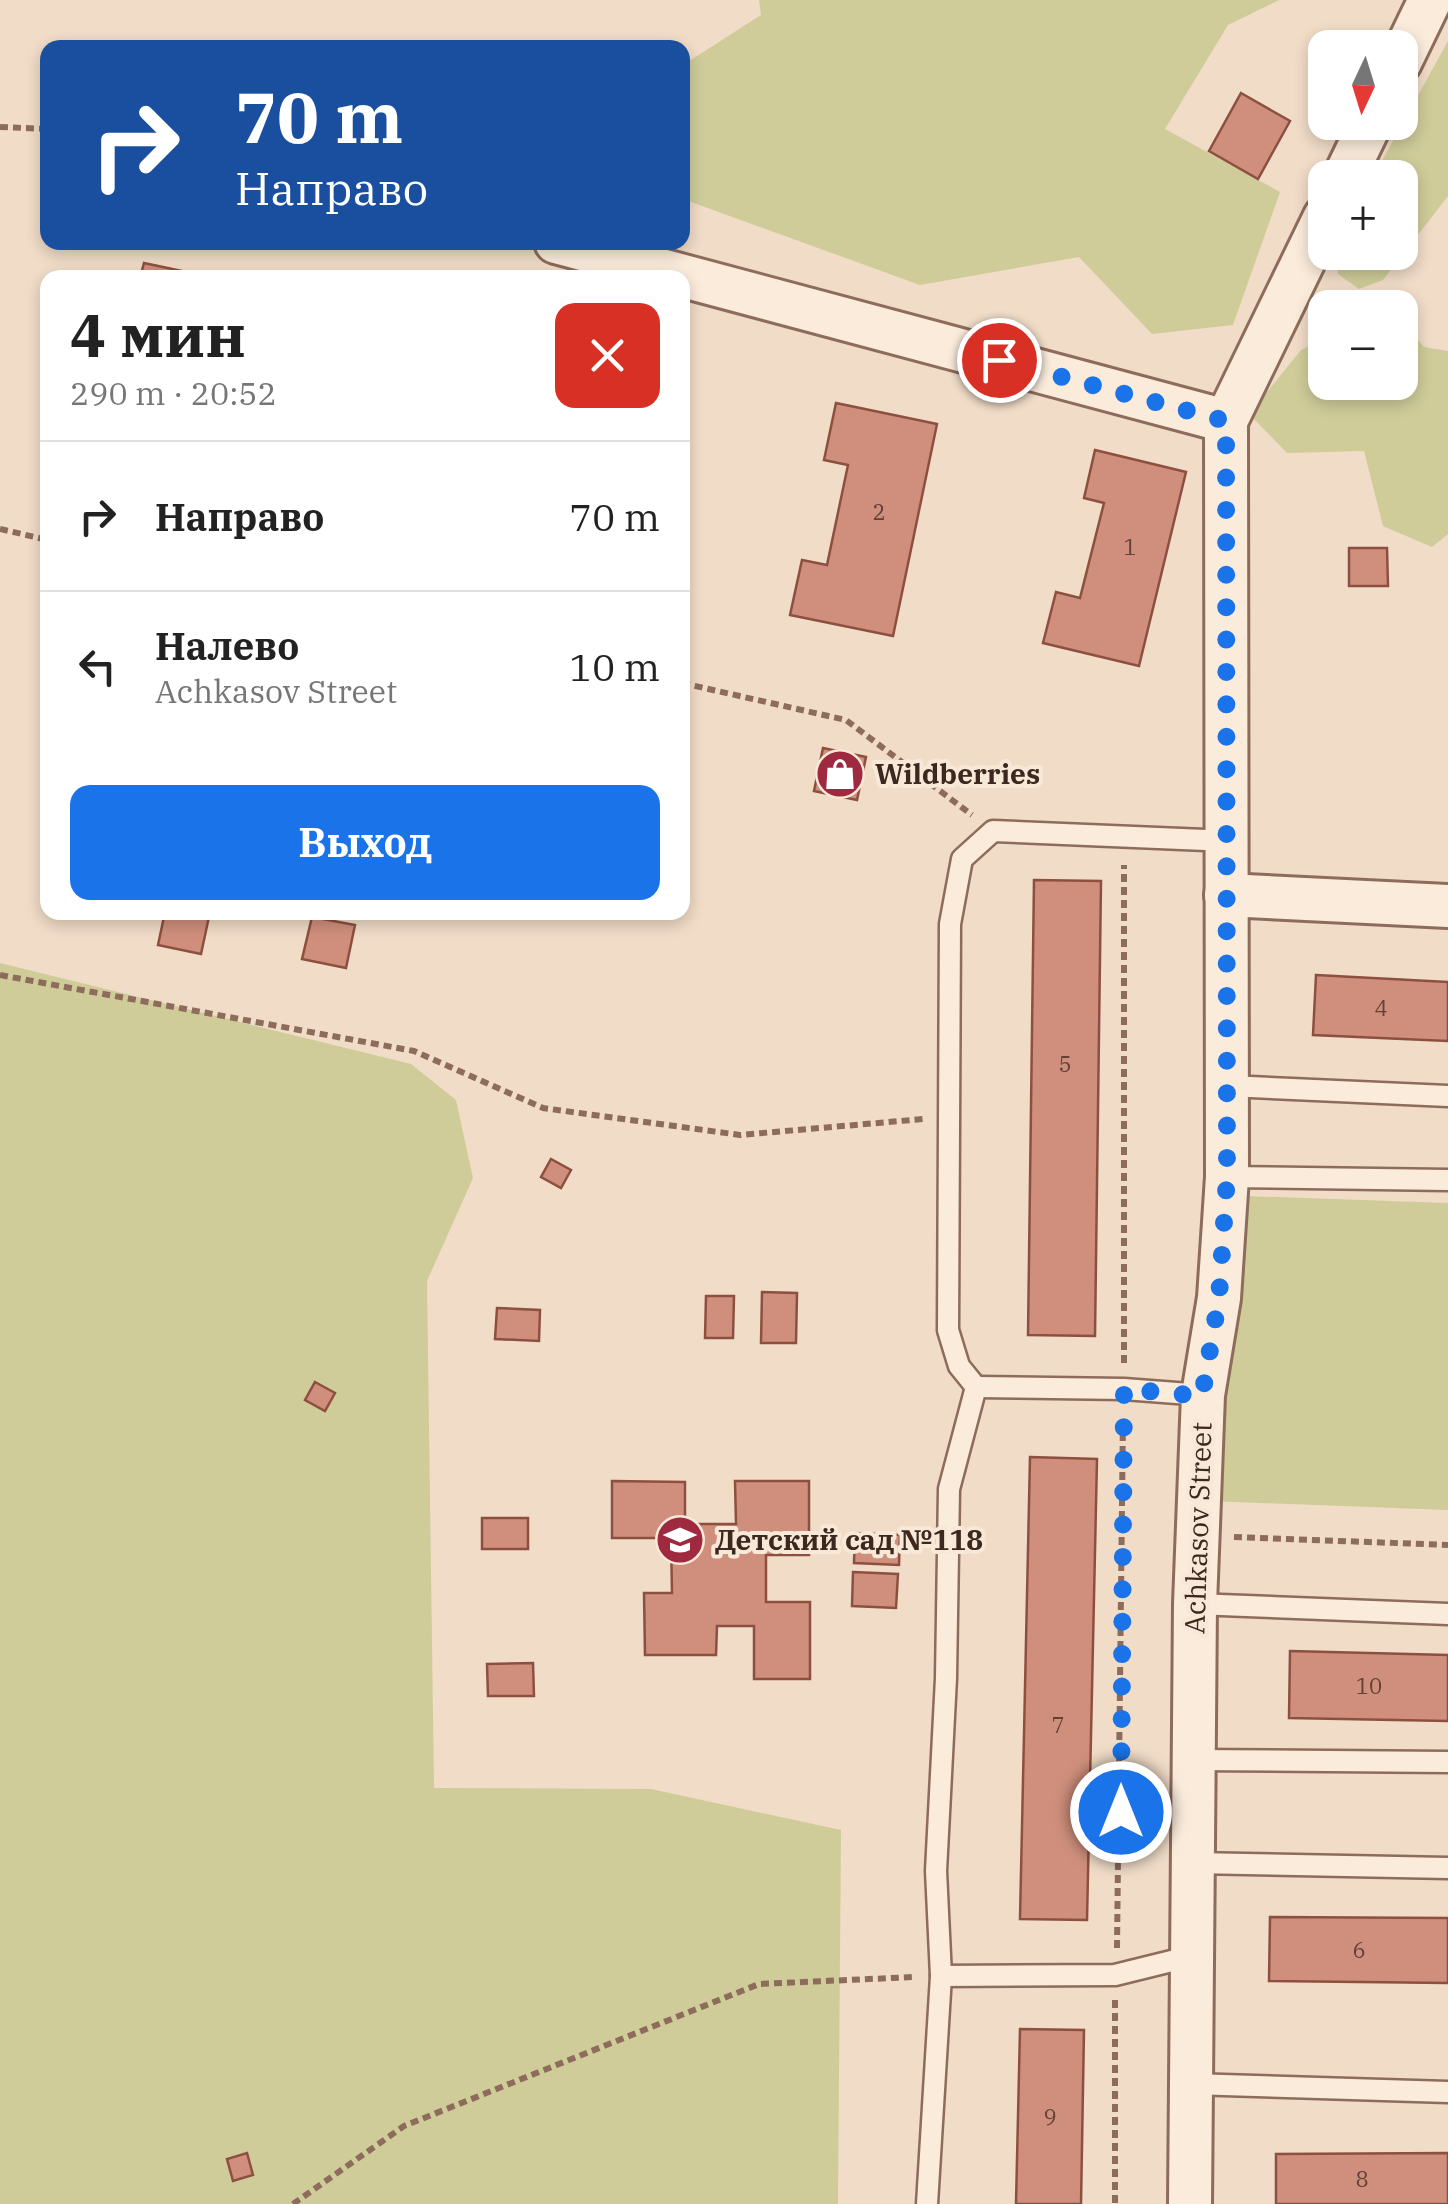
<!DOCTYPE html>
<html lang="ru">
<meta charset="utf-8">
<style>
:root{--surface:#fff;--page:#f6f6f6;--text:#222;--muted:#767676;--line:#e0e0e0;--accent:#1a73e8}
body{margin:0;font-family:"IBM Plex Serif",serif;background:var(--page);color:var(--text);height:100vh;display:flex;flex-direction:column;font-size:38px;white-space:nowrap}
*{box-sizing:border-box;margin:0}
p{font-size:32px;color:var(--muted)}
.icon{flex:none;width:55px;height:55px;fill:none;stroke:currentColor;stroke-width:2;stroke-linecap:round;stroke-linejoin:round}
.map{position:relative;flex:1;overflow:hidden}
.drawer{position:absolute;left:40px;top:270px;width:650px;height:650px;display:flex;flex-direction:column;background:var(--surface);border-radius:20px;box-shadow:0 5px 15px #0003}
.drawer>*{flex:none}
.hud{position:absolute;left:40px;top:40px;width:650px;height:210px;border-radius:20px;box-shadow:0 5px 15px #0003;background:#1a4fa0;color:#fff;overflow:hidden}
.needle{width:65px;rotate:184deg}
.fabs{position:absolute;left:1308px;top:30px;display:grid;gap:20px}
.fabs a{display:grid;place-items:center;width:110px;height:110px;border-radius:20px;background:var(--surface);box-shadow:0 5px 15px #0003;font-size:50px}
.pin{position:absolute;display:grid;place-items:center;width:85px;height:85px;color:#fff;margin:-42px;border:5px solid #fff;border-radius:50%;box-shadow:0 2px 10px #0007}
.me{position:absolute;width:110px;margin:-55px;rotate:0deg;stroke-linejoin:round;filter:drop-shadow(0 0 8px #0008)}
.turn{display:flex;align-items:center;gap:35px;height:210px;padding:0 30px;font-size:45px}
.turn .icon{width:130px;height:130px;stroke-width:2.5}
.turn b{display:block;font-size:70px;line-height:85px}
.round{display:grid;place-items:center;flex:none;width:105px;height:105px;border-radius:20px;background:var(--page)}
.headline{display:flex;align-items:center;justify-content:space-between;height:170px;padding:0 30px}
h1{font-size:60px;font-weight:700;line-height:75px}
.action{display:flex;gap:20px;margin-top:auto;padding:20px 30px}
.action a{flex:1;height:115px;border-radius:20px;background:var(--accent);color:#fff;font-size:40px;font-weight:700;line-height:115px;text-align:center}
ul{padding:0;list-style:none}
li{display:flex;align-items:center;gap:30px;height:150px;padding:0 30px;border-top:2px solid var(--line)}
li div{flex:1}
li b{display:block;font-size:38px}
li em{font-style:normal}
.map>svg:first-child{display:block}
</style>
<div class="map">
<svg width="1448" height="2204" viewBox="0 0 1448 2204">
<rect width="100%" height="100%" fill="#f0dcc7"/>
<!-- green -->
<g fill="#cfcc9a">
<polygon points="759,0 1279,0 1228,25 1165,129 1280,192 1233,325 1152,334 1079,257 920,285 683,199 683,65 761,15"/>
<polygon points="1448,41 1448,196 1383,280 1359,289 1338,274 1336,253 1400,252 1400,178 1373,177"/>
<polygon points="1401,320 1424,347 1448,351 1448,534 1432,547 1383,526 1364,451 1287,453 1249,414 1301,350 1325,339 1325,382 1400,382"/>
<polygon points="0,963 411,1064 456,1100 473,1178 427,1281 434,1788 651,1789 841,1830 838,2204 0,2204"/>
<polygon points="1217,1195 1448,1203 1448,1510 1207,1501"/>
</g>
<!-- building -->
<g fill="#d08f7c" stroke="#8d5040" stroke-width="2.5">
<polygon points="1241,93 1290,121 1258,179 1209,151"/>
<polygon points="144,263 215,278 140,278"/>
<polygon points="836,403 937,424 893,636 790,615 802,560 827,565 848,465 824,460"/>
<polygon points="1095,450 1186,472 1139,666 1043,643 1056,592 1080,598 1104,503 1084,498"/>
<polygon points="1349,548 1387,548 1388,586 1349,586"/>
<polygon points="823,748 866,757 857,800 814,791"/>
<polygon points="1034,880 1101,881 1095,1336 1028,1335"/>
<polygon points="165,912 210,912 201,954 158,945"/>
<polygon points="312,917 355,925 346,968 302,959"/>
<polygon points="1316,975 1448,982 1448,1041 1313,1035"/>
<polygon points="551,1159 571,1170 561,1188 541,1177"/>
<polygon points="762,1292 797,1293 796,1343 761,1343"/>
<polygon points="706,1296 734,1296 733,1338 705,1338"/>
<polygon points="497,1308 540,1310 539,1341 495,1339"/>
<polygon points="315,1382 335,1393 325,1411 305,1400"/>
<polygon points="1030,1457 1097,1459 1087,1920 1020,1919"/>
<polygon points="612,1481 685,1482 685,1524 736,1524 735,1481 809,1481 809,1555 766,1555 766,1602 810,1602 810,1679 754,1679 754,1626 717,1626 716,1655 645,1655 644,1593 672,1593 671,1538 612,1538"/>
<rect x="482" y="1518" width="46" height="31"/>
<polygon points="855,1533 900,1535 899,1565 854,1563"/>
<polygon points="853,1572 898,1574 896,1608 852,1606"/>
<polygon points="1290,1651 1448,1655 1448,1721 1289,1718"/>
<polygon points="533,1663 534,1696 488,1696 487,1664"/>
<polygon points="1270,1917 1448,1918 1448,1983 1269,1981"/>
<polygon points="1020,2029 1084,2030 1081,2204 1016,2204"/>
<polygon points="247,2153 253,2175 233,2181 227,2159"/>
<polygon points="1448,2153 1448,2204 1276,2204 1276,2154"/>
</g>
<g fill="none" stroke-linecap="round" stroke-linejoin="round">
<!-- service casing -->
<g stroke="#8d6c5b" stroke-width="25">
<g id="service">
<polyline points="1228,1086 1448,1096"/>
<polyline points="1227,1177 1448,1180"/>
<polyline points="976,1387 1124,1389 1203,1395"/>
<polyline points="1195,1604 1448,1614"/>
<polyline points="1193,1760 1448,1762"/>
<polyline points="1194,1863 1448,1868"/>
<polyline points="941,1976 1115,1975 1192,1956"/>
<polyline points="1191,2084 1448,2092"/>
<polyline points="927,2204 941,1976 936,1871 946,1678 949,1489 976,1387 959,1366 948,1330 950,924 962,859 993,831 1229,841"/>
</g>
</g>
<!-- minor casing -->
<g stroke="#8d6c5b" stroke-width="48">
<g id="minor">
<polyline points="1400,62 1430,0"/>
<polyline points="1344,178 1371,122"/>
<polyline points="556,242 1226,421"/>
<polyline points="1226,895 1448,906"/>
<polyline points="1190,2204 1195,1604 1203,1395 1219,1298 1227,1177 1226,421 1325,217"/>
</g>
</g>
<!-- path -->
<g stroke="#8d6c5b" stroke-width="6" stroke-dasharray="8 5" stroke-linecap="butt">
<polyline points="0,127 48,129"/>
<polyline points="0,529 48,540"/>
<polyline points="682,683 846,720 972,815"/>
<polyline points="0,975 414,1051 543,1108 740,1135 923,1119"/>
<polyline points="1124,1363 1124,865"/>
<polyline points="1234,1537 1448,1545"/>
<polyline points="1117,1948 1123,1415"/>
<polyline points="1115,2000 1115,2204"/>
<polyline points="293,2204 404,2126 759,1984 914,1977"/>
</g>
<!-- service -->
<use href="#service" stroke="#faebdb" stroke-width="20"/>
<!-- minor -->
<use href="#minor" stroke="#faebdb" stroke-width="42"/>
</g>
<g fill="none" stroke-linecap="round" stroke-linejoin="round">
<!-- route -->
<polyline stroke="#1a73e8" stroke-width="18" stroke-dasharray="0 32.4" points="999,360 1226,421 1227,1177 1219,1298 1202,1396 1124,1389 1121,1812"/>
</g>
<!-- icons -->
<defs>
<g id="shop-disc" transform="scale(2.5)"><circle r="9.5" fill="#9f293f" stroke="#f7e8d7"/><path d="M-5-2.5h2.3a2.7 3.5 0 0 1 5.4 0H5L5.5 6h-11ZM-1.5-2.5h3a1.5 2.3 0 0 0-3 0Z" fill="#fff"/></g>
<g id="school-disc" transform="scale(2.5)"><circle r="9.5" fill="#9f293f" stroke="#f7e8d7"/><path d="M0-5L7-2L0 1L-7-2ZM-4 1L0 2.5L4 1V4Q0 6-4 4Z" fill="#fff"/></g>
</defs>
<g fill-rule="evenodd">
<use href="#shop-disc" x="840" y="774"/>
<use href="#school-disc" x="680" y="1540"/>
</g>
<g text-anchor="middle" stroke-width="8" stroke-linejoin="round" paint-order="stroke">
<!-- number labels -->
<g font-size="22" fill="#624236">
<text x="879" y="520">2</text>
<text x="1130" y="555">1</text>
<text x="1381" y="1016">4</text>
<text x="1065" y="1072">5</text>
<text x="1369" y="1694">10</text>
<text x="1058" y="1733">7</text>
<text x="1359" y="1958">6</text>
<text x="1050" y="2125">9</text>
<text x="1362" y="2187">8</text>
</g>
<!-- poi labels -->
<g font-size="28" font-weight="bold" fill="#3d281f" stroke="#f7e8d7" text-anchor="start">
<text x="875" y="784">Wildberries</text>
<text x="715" y="1550">Детский сад №118</text>
</g>
<!-- street labels -->
<g font-size="28" fill="#3d281f" stroke="#f7e8d7">
<text transform="translate(1198 1528) rotate(-88)" y="10">Achkasov Street</text>
</g>
</g>
</svg>
<div class="fabs">
<a><svg class="needle" viewBox="-14 -14 28 28"><path d="M0-13l5 13h-10z" fill="#e53935"/><path d="M0 13l5-13h-10z" fill="#767676"/></svg></a>
<a>+</a>
<a>−</a>
</div>
<div class="pin" style="left:999px;top:360px;background:#d93025"><svg class="icon" aria-label="arrive" viewBox="0 0 24 24"><path d="M6 21V4h12l-3 4 3 4H6"/></svg></div>
<svg class="me" style="left:1121px;top:1812px" viewBox="-20 -20 40 40"><circle r="17" fill="#1a73e8" stroke="#fff" stroke-width="3"/><path d="M0-11L8 9 0 5-8 9z" fill="#fff"/></svg>
<div class="hud">
<div class="turn"><svg class="icon" aria-label="right" viewBox="0 0 24 24"><path d="M7 20v-9h11M14 6l5 5-5 5"/></svg><div><b>70 m</b>Направо</div></div>
</div>
<section class="drawer">
<div class="headline"><div><h1>4 мин</h1><p>290 m · 20:52</p></div><a class="round" style="background:#d93025;color:#fff"><svg class="icon" aria-label="close" viewBox="0 0 24 24"><path d="M6 6l12 12M18 6L6 18"/></svg></a></div>
<ul>
<li><svg class="icon" aria-label="right" viewBox="0 0 24 24"><path d="M7 20v-9h11M14 6l5 5-5 5"/></svg><div><b>Направо</b></div><em>70 m</em></li>
<li><svg class="icon" aria-label="left" viewBox="0 0 24 24"><path d="M17 20v-9H6M10 6l-5 5 5 5"/></svg><div><b>Налево</b><p>Achkasov Street</p></div><em>10 m</em></li>
</ul>
<div class="action"><a>Выход</a></div>
</section>
</div>
